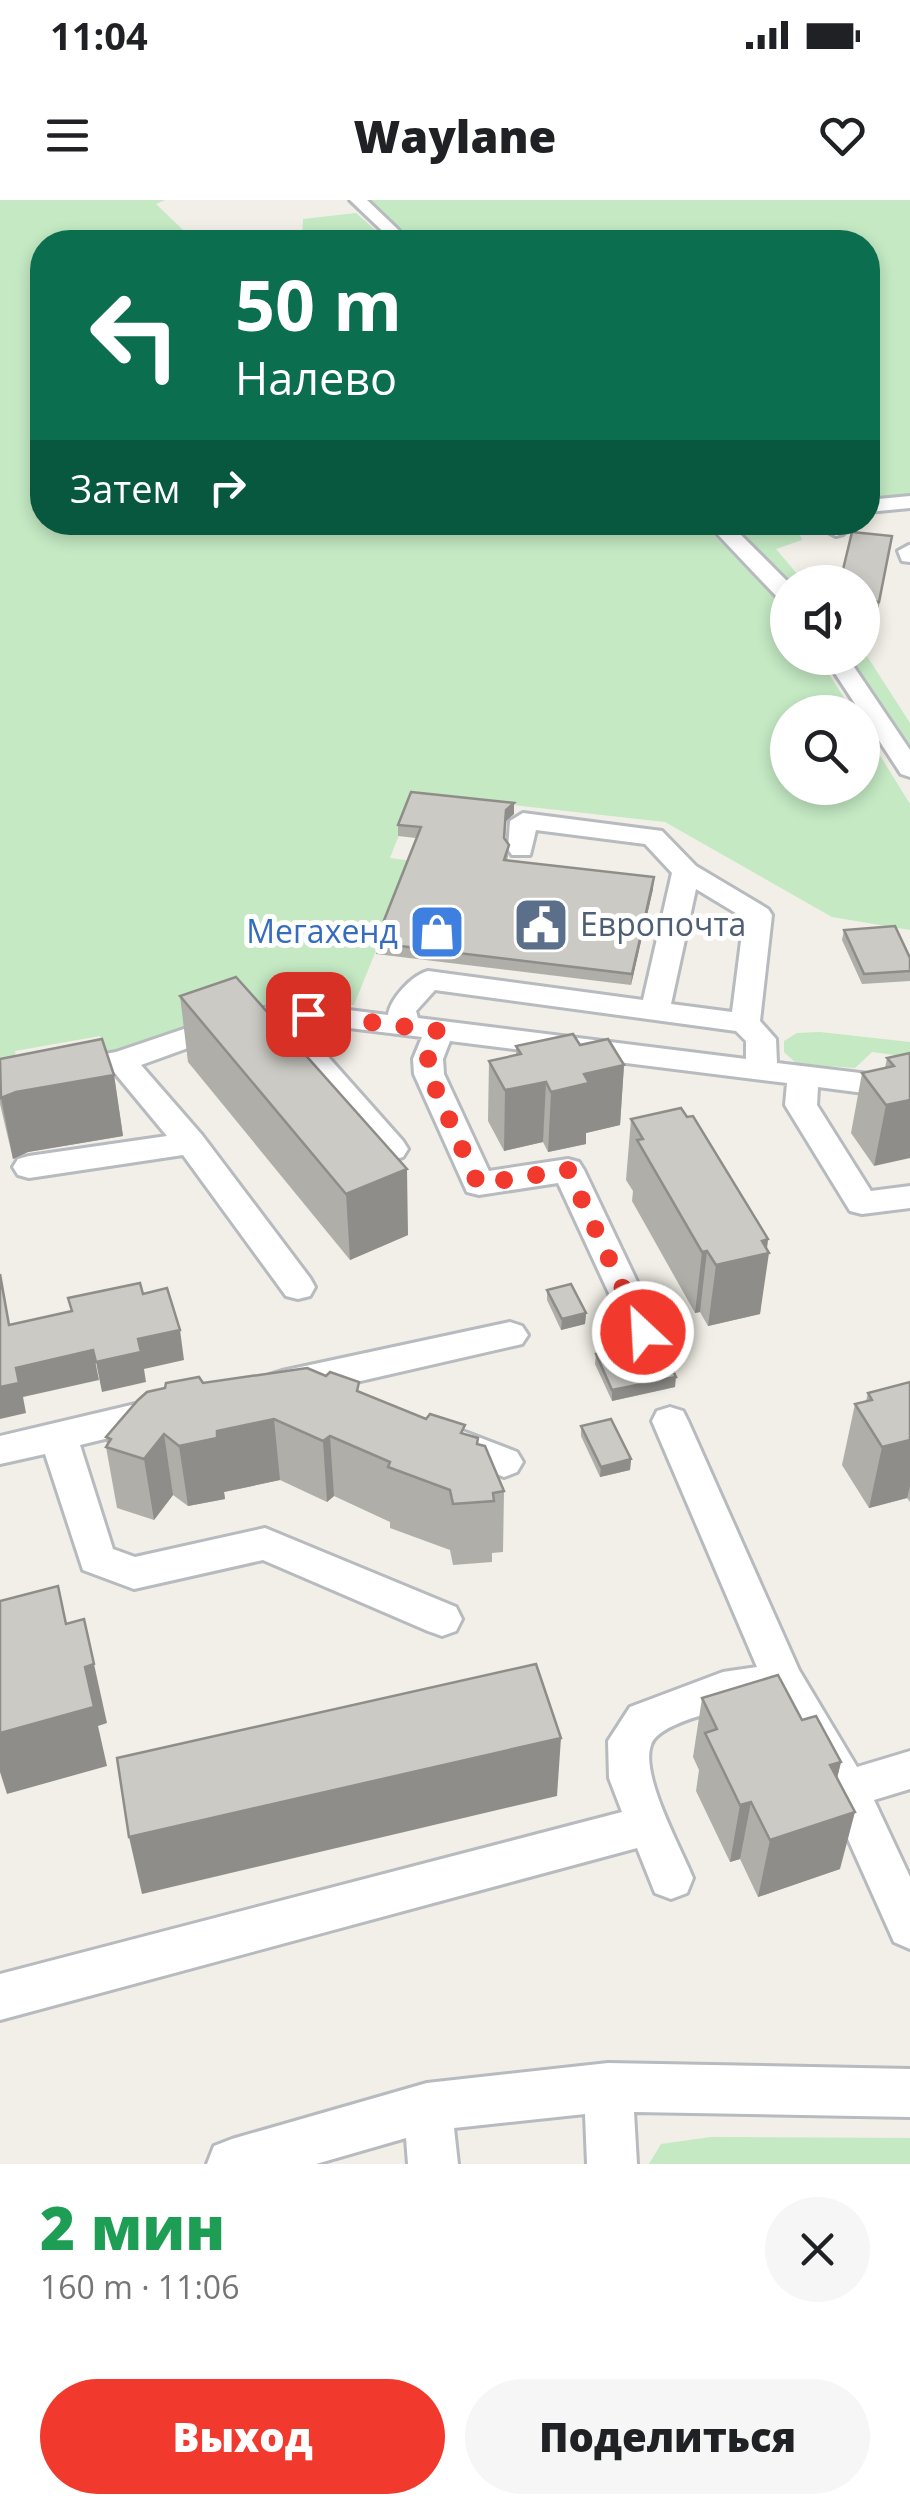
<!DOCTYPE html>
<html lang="ru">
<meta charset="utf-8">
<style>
:root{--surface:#fff;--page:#f6f6f6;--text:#202124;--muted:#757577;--accent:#f2392d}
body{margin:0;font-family:"Open Sans",sans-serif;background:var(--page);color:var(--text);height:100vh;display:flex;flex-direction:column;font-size:38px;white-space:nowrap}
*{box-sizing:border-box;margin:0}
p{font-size:32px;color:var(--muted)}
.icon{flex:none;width:55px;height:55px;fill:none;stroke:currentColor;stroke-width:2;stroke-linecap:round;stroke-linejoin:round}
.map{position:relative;height:1964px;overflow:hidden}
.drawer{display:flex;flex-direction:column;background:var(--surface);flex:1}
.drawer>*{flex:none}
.banner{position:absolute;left:30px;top:30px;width:850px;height:305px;border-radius:40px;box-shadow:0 5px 15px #0003;background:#0b6e4f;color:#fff;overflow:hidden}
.controls{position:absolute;left:770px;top:365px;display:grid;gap:20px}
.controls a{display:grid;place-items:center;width:110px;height:110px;border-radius:50%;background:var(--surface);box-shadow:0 5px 15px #0003;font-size:50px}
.pin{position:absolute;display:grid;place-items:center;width:85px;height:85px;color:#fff;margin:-42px;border-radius:20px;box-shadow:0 5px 15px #0006}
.me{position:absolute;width:110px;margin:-55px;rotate:335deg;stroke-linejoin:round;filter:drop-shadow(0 0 8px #0008)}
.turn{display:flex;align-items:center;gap:35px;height:210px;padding:0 40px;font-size:45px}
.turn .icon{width:130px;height:130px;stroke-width:2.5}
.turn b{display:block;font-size:70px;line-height:85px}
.then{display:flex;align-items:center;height:95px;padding:0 40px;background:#0003;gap:20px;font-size:38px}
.round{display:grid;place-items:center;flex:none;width:105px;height:105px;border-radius:52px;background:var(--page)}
.summary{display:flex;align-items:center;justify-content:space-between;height:170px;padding:0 40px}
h1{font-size:60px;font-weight:800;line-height:75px;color:#1e9e55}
.cta{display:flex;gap:20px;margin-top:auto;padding:20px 40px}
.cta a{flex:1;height:115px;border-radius:60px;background:var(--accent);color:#fff;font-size:40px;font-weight:800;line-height:115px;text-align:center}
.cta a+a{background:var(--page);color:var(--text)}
.status{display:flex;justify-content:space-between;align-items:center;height:70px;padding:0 50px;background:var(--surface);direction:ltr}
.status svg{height:28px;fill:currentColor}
header{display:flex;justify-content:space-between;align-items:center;height:130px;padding:0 40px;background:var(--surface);font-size:45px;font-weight:800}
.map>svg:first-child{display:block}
</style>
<div class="status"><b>11:04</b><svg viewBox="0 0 49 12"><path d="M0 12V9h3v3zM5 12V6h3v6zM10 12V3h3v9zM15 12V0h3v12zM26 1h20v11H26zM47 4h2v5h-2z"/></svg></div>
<header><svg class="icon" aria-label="menu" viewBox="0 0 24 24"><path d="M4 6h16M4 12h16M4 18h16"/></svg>Waylane<svg class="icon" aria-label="heart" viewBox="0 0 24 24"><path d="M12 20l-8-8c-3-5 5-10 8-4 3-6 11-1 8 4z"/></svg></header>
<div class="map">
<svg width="910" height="1964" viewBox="0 0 910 1964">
<rect width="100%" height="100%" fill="#f1efe7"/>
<!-- green -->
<g fill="#c4e9c3">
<polygon points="0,0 165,0 156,4 183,30 205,42 42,42 42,322 701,323 761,381 787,414 788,458 819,458 853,512 788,512 788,588 862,588 863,528 910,604 910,730 832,717 665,622 415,594 390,658 412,661 354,805 245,804 132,850 106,851 100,836 15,851 17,866 0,869"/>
<polygon points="368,0 910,0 910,298 868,297 868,42 417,42"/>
<polygon points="356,13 389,42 297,42 302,41 303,19"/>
<polygon points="731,323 795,323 802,340 776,349 804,382 791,382"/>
<polygon points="863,450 910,523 910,550 847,458 862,458"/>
<polygon points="820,832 910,842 910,857 872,852 855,868 797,864 784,852 784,841 797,833"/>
<polygon points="711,1937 910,1938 910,1964 649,1964 661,1944"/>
</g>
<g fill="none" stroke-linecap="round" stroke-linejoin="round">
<!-- minor casing -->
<g stroke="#b7babe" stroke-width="6">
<g id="minor">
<polygon points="350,0 367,0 411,42 394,42"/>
<polygon points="910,296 910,308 868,312 868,300"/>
<polygon points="706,322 728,322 788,382 788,402 780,400"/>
<polygon points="830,322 851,322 843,334 836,336 825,330"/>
<polygon points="909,345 910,345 910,362 902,361 898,351"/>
<polygon points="825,458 848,458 910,550 910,577 901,574"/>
<path d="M523,613L662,631L696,666L768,709L772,715L760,821L776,839L777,863L910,879V899L818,887L817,905L871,991L910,986V1008L862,1014L850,1011L785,905L787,883L450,841L443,859L444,874L489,971L568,959L579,962L584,970L661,1132L655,1141L643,1145L631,1141L558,983L479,995L467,992L414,874L413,859L422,837L309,823L299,824L403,941L408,949L403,957L392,960L381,957L268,826L246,827L141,865L202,935L310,1078L315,1087L310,1096L298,1099L286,1096L183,955L29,978L18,975L13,967L18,959L29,956L167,936L114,872L0,893V873L116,852L243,809L309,805L388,815C390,799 412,775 428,771L643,800L672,673L645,644L536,630L530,655H512L508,649L510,621ZM696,689L744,718L732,812L671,804ZM435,790L736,831L746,841V859L418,818L416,811Z"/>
<polygon points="510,1122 522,1126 528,1135 522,1144 282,1199 269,1195 264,1185 269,1175 282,1171"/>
<polygon points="161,1198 174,1202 179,1212 174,1222 80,1245 113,1349 135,1357 265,1328 456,1407 462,1419 456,1431 442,1436 428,1431 263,1360 134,1389 83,1370 45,1254 0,1264 0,1236"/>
<path d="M670,1207L683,1211L688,1221L799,1470L857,1567L910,1551V1589L874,1600L910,1677V1749L894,1742L831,1601L772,1500C747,1504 659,1519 651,1545C640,1575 681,1648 693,1678L687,1693L671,1699L655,1693L637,1648L0,1820V1774L622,1612L609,1578L608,1541L630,1507L723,1472L757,1467L652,1221L657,1211Z"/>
<polygon points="452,1227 517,1252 523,1262 517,1272 504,1277 439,1251 433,1241 439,1231"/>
<polygon points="608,1863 910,1869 910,1917 634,1912 637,1964 587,1964 585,1914 454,1928 458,1964 408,1964 406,1938 316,1964 207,1964 214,1946 232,1939 427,1883"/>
</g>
</g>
<!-- minor -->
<use href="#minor" fill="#fff" fill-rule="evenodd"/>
</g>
<!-- wall -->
<g fill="#afaea9">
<polygon points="892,336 878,411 862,409 862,382"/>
<polygon points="514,614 506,621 505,639 508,656 507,661 653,689 631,785 376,754 375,743 416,638 398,636 398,625"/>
<polygon points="844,730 910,759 910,781 862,784 842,740"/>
<polygon points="180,796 408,1035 350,1060 188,862"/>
<polygon points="580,845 624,865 620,925 586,933 586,944 548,952 543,942 504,951 488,921 489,861 516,855 516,846"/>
<polygon points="910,853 874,966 851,933 862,873 885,868 887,858"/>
<polygon points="0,859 114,875 123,936 28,952 13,959 0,904"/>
<polygon points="631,919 768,1039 760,1114 708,1126 700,1112 695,1113 632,1001 633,991 626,980"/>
<polygon points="547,1090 586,1113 585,1124 561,1130 547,1100"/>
<polygon points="596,1154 675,1187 612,1201 595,1164"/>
<polygon points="910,1182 910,1302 907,1298 869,1308 842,1265 855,1204 866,1201 868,1193"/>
<polygon points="203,1183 359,1192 465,1234 477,1244 504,1291 503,1352 492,1353 492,1362 453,1365 450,1350 390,1328 390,1322 334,1296 327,1302 280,1280 224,1292 225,1299 188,1306 173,1295 154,1320 117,1308 106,1247 107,1245 106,1237"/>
<polygon points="581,1226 631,1259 630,1270 600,1277 581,1236"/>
<polygon points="702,1498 802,1520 841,1562 837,1578 840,1669 758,1697 740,1659 730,1662 696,1591 699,1570 693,1557"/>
</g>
<!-- shaded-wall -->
<g fill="#8f8d89">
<polygon points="514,603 514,614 506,621 506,610"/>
<polygon points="654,677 653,689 631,785 632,774"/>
<polygon points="624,865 620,925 586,933 586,944 548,952 551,892 584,874"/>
<polygon points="114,875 123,936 28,952 13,959 1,898 16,892"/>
<polygon points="546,882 543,942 504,951 505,890"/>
<polygon points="910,900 910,958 874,966 886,905"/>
<polygon points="407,969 408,1035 350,1060 346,994"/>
<polygon points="768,1039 766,1054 769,1053 760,1114 708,1126 716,1065 762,1041"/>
<polygon points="707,1051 700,1112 695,1113 702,1052"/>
<polygon points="586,1113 585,1124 561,1130 562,1119"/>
<polygon points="180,1130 184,1160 144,1169 146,1182 102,1192 96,1162 138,1139"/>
<polygon points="93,1150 99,1180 23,1197 26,1213 0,1219 0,1187 16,1168"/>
<polygon points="676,1177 675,1187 612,1201 612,1190"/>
<polygon points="274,1219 280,1280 224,1292 225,1299 188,1306 179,1246 217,1231"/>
<polygon points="164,1234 173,1295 154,1320 144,1259"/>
<polygon points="330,1236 334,1296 327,1302 323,1241"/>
<polygon points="910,1240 910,1286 907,1298 869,1308 882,1247"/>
<polygon points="631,1259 630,1270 600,1277 601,1267"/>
<polygon points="94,1464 107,1523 98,1526 107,1566 7,1594 0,1572 0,1533 85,1467"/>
<polygon points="561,1538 557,1596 142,1694 129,1637"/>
<polygon points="841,1562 827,1619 830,1565"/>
<polygon points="751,1602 740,1659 730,1662 740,1605"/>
<polygon points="855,1612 840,1669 758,1697 770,1640"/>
</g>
<!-- building -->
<g fill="#cccac4" stroke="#8f8d89" stroke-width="2.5">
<polygon points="852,332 892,336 879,402 862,400 862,382 840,382"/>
<polygon points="411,592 514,603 506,610 504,638 509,645 504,660 654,677 632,774 375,743 421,627 398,625"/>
<polygon points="895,726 910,758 910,771 864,774 844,730"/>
<polygon points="236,777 407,969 346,994 180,796"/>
<polygon points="573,834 580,845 608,839 624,865 584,874 589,883 551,892 546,882 505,890 489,861 521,854 516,846"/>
<polygon points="102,839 114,875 16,892 1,898 0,859"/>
<polygon points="910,853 910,900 886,905 862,873 894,866 887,858"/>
<polygon points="681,908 687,917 693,916 768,1039 762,1041 769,1053 716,1065 707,1051 702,1052 637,940 643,939 631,919"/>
<polygon points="0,1074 9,1125 72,1111 68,1098 140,1083 143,1094 167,1088 180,1130 138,1139 141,1152 96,1162 93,1150 16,1168 19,1183 0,1187"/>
<polygon points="571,1084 586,1113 562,1119 547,1090"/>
<polygon points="659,1140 676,1177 612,1190 596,1154"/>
<polygon points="307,1168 326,1176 330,1172 359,1182 357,1191 426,1219 430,1214 465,1225 461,1233 478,1238 477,1244 485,1246 504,1291 493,1293 494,1301 453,1304 450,1290 388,1267 390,1262 330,1236 323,1241 274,1219 217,1231 217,1238 179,1246 164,1234 144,1259 106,1247 111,1239 106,1237 138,1200 147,1192 165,1188 166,1183 199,1177 203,1183"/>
<polygon points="910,1182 910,1240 882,1247 855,1204 872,1200 868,1193"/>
<polygon points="611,1219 631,1259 601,1267 581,1226"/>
<polygon points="58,1386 66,1424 84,1419 94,1464 85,1467 94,1507 0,1533 0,1401"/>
<polygon points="536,1464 561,1538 129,1637 117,1558"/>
<polygon points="778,1475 802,1520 816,1516 841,1562 830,1565 855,1612 770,1640 751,1602 740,1605 705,1533 717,1529 702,1498"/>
</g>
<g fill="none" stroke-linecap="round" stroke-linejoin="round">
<!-- route -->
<polyline stroke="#f2392d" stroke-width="18" stroke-dasharray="0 32.4" points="308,814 439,831 428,859 429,874 478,984 568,970 643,1132"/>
</g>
<!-- icons -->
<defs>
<g id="civic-square" transform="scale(2.875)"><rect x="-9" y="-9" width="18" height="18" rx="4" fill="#5c6f8a" stroke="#fff"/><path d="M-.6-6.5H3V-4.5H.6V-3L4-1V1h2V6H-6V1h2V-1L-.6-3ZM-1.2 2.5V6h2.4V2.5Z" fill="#fff"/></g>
<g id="shop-square" transform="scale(2.875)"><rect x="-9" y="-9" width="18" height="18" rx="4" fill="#3f7fe0" stroke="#fff"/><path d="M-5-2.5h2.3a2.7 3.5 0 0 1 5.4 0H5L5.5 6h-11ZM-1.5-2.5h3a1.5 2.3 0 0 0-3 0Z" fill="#fff"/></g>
</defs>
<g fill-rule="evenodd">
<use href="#civic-square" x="541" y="725"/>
<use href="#shop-square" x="437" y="732"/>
</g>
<g text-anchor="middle" stroke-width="10" stroke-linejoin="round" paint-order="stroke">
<!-- service labels -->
<g font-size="32" fill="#4e5e75" stroke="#fff" text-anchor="start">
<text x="580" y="736">Европочта</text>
</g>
<!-- shop labels -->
<g font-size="32" fill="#366cbe" stroke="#fff" text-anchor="end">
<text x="398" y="743">Мегахенд</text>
</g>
</g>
</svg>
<div class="controls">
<a><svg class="icon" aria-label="sound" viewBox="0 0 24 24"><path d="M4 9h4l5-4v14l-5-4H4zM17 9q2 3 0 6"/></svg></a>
<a><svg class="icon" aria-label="search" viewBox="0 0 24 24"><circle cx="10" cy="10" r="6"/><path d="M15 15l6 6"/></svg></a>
</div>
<div class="pin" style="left:308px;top:814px;background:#d93025"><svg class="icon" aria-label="arrive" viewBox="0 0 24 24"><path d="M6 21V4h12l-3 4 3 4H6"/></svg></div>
<svg class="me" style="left:643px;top:1132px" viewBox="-20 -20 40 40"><circle r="17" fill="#f2392d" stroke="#fff" stroke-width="3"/><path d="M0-11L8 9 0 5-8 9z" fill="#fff"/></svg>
<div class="banner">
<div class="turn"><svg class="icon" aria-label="left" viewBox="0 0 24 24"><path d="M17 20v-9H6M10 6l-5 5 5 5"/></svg><div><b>50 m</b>Налево</div></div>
<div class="then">Затем<svg class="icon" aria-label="right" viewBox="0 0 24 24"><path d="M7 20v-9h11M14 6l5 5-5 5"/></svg></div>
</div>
</div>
<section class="drawer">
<div class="summary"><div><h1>2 мин</h1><p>160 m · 11:06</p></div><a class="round"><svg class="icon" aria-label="close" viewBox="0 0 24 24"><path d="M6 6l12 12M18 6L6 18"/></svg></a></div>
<div class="cta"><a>Выход</a><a>Поделиться</a></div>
</section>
